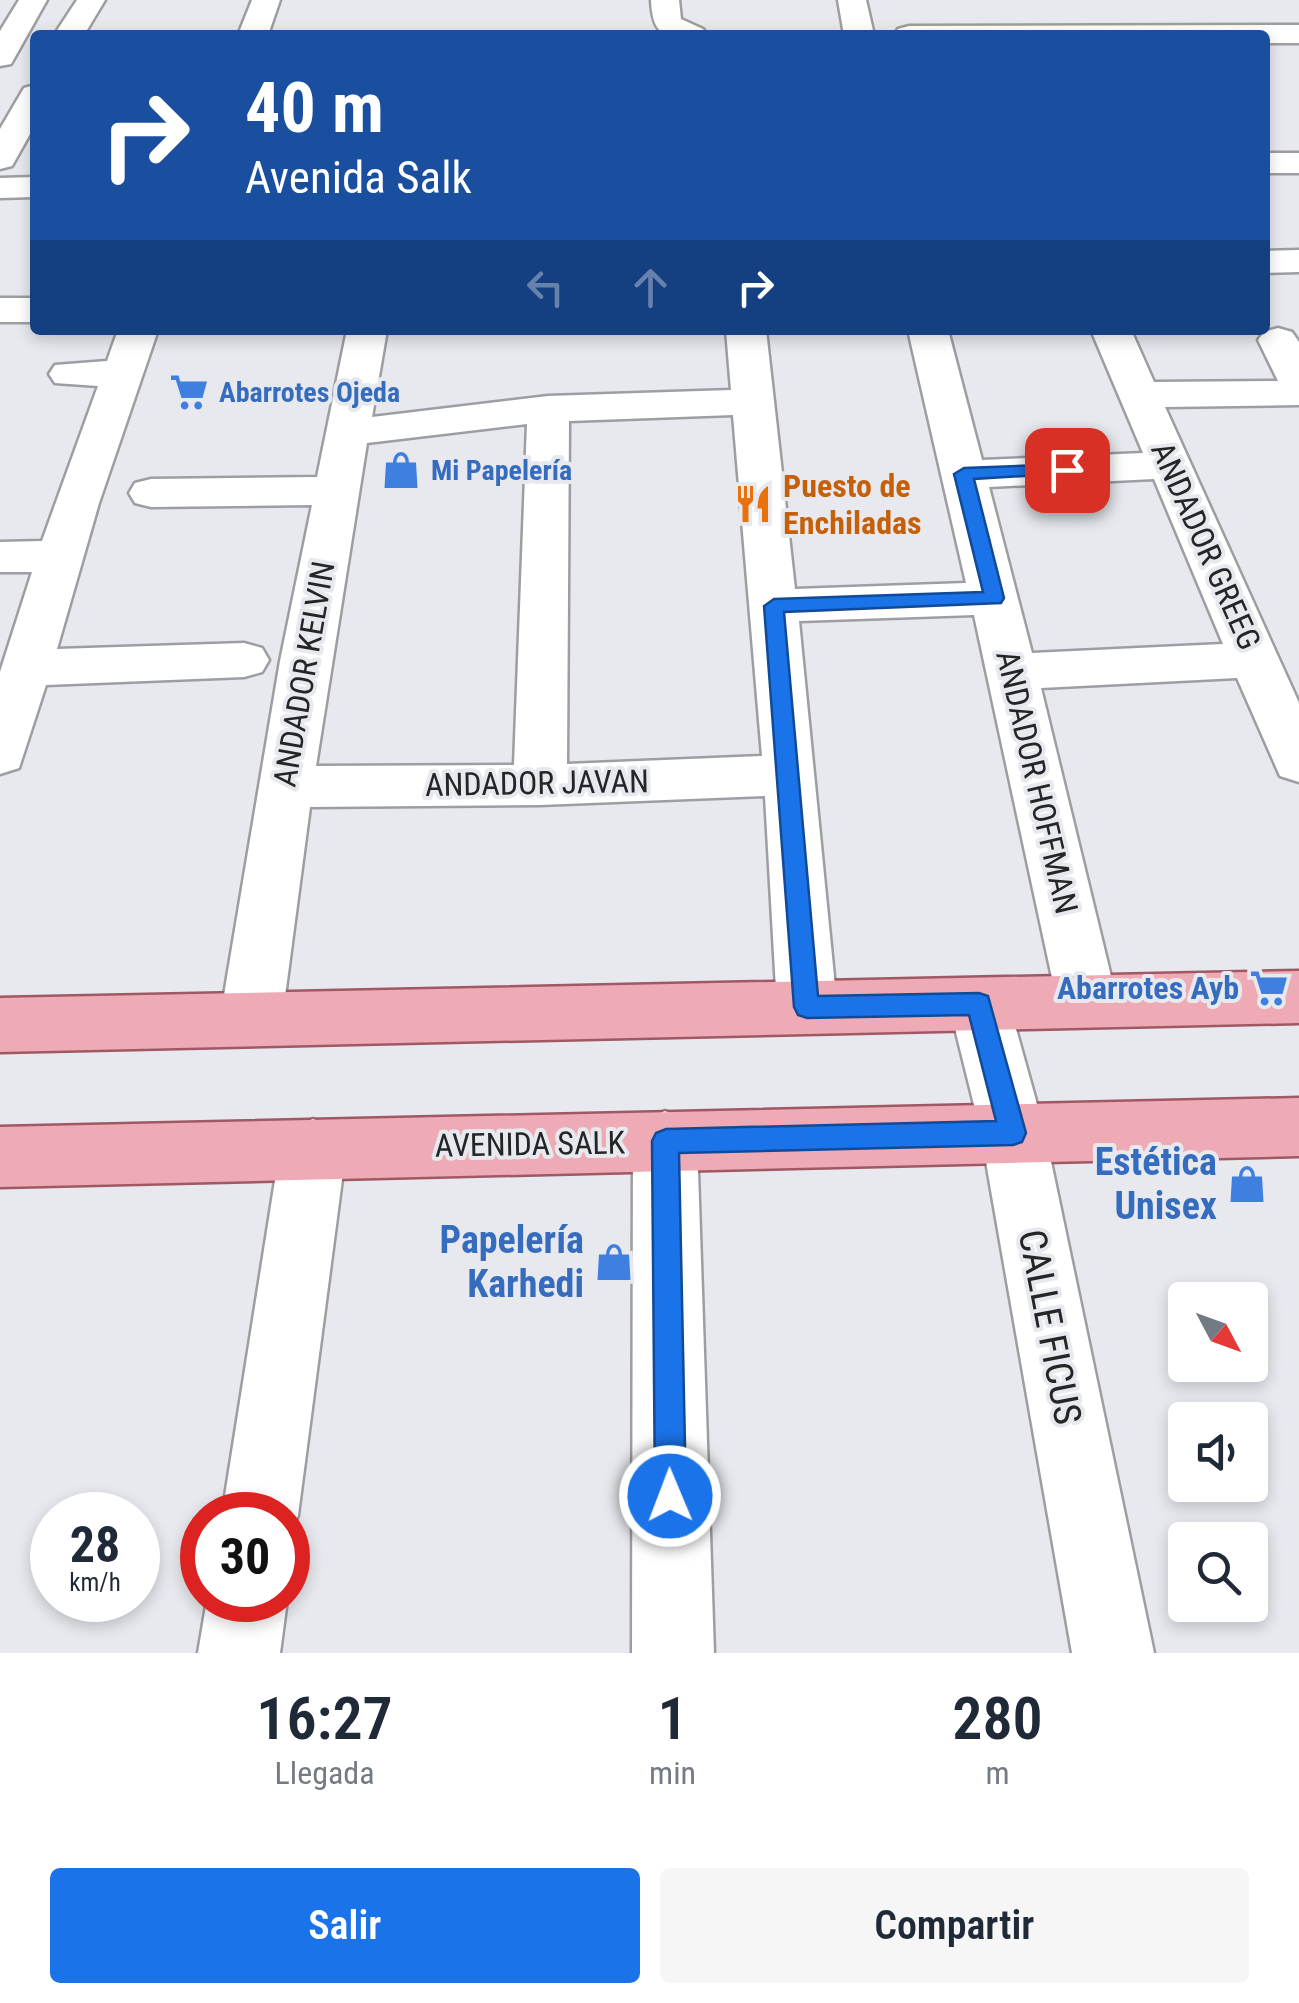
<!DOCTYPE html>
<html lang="es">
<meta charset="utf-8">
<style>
:root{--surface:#fff;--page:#f6f6f7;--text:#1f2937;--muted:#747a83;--accent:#1a73e8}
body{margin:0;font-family:"Roboto Condensed",sans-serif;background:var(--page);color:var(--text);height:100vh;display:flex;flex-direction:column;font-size:38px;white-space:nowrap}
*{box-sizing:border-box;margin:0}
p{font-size:32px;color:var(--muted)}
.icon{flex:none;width:55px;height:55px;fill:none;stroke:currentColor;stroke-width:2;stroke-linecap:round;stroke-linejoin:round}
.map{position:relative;height:1653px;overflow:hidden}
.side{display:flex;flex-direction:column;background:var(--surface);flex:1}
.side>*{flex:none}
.banner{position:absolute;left:30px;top:30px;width:1240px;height:305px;border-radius:10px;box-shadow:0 5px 15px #0003;background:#1a4fa0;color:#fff;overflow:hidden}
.needle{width:65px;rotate:131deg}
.buttons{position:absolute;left:1168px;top:1282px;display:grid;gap:20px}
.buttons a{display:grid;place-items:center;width:100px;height:100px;border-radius:10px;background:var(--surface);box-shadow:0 5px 15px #0003;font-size:50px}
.speed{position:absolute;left:30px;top:1492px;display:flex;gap:20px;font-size:50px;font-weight:700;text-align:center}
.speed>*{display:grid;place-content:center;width:130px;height:130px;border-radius:50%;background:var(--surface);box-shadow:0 5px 15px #0003;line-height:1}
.speed small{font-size:25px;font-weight:400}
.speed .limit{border:15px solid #d22;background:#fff;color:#111}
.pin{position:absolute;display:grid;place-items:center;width:85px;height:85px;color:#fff;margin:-42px;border-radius:20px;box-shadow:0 5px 15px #0006}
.me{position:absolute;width:110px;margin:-55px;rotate:359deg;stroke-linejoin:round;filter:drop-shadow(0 0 8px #0008)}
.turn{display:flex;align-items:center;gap:35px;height:210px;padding:0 50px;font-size:45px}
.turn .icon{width:130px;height:130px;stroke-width:2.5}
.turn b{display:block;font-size:70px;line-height:85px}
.lanes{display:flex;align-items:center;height:95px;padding:0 50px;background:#0003;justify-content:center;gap:50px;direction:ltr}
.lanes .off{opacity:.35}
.eta{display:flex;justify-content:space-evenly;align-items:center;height:170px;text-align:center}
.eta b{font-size:60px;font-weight:600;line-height:70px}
.primary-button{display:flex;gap:20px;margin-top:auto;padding:20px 50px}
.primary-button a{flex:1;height:115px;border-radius:10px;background:var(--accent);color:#fff;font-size:40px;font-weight:600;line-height:115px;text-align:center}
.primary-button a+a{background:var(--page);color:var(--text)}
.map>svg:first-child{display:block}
</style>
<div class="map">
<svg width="1299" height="1653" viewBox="0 0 1299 1653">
<rect width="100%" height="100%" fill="#e7e9ee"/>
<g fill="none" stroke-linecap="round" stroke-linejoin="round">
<!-- minor casing -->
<g stroke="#9c9ea2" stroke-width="5">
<g id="minor">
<polygon points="19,0 47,0 11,64 0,66 0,31"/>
<polygon points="77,0 105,0 84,35 54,35"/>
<polygon points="252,0 280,0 268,35 238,35"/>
<path d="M651,0H679L681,19L703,29L707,35C670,35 653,44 651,0Z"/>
<polygon points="838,0 866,0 874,35 844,35"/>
<polygon points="1299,25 1299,43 1265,43 1265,35 894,35 898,29 909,26"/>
<polygon points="35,85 35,125 12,166 0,169 0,129 24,88"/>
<rect x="1265" y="153" width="34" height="20"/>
<polygon points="35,177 35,197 0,198 0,178"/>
<polygon points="1299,250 1299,272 1265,273 1265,251"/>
<rect x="0" y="298" width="35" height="24"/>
<path d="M1278,328L1292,332L1299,342V405L1165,407L1299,703V782L1280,776L1237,678L1041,688L1117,1001L1108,1019L1087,1027L1066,1019L1057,1001L974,615L799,621L837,1007L828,1025L807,1033L786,1025L777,1007L765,796L540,805L310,807L282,1019L273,1038L251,1045L229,1038L220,1019L280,661L312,505L151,507L135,503L129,493L135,483L151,479L317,477L347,330H387L372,417L548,396L731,390L726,330H766L795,589L966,583L908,330H948L982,460L1143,453L1091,330H1131L1154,382L1278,381L1258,340L1264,332ZM733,415L762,756L567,764L569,421ZM527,424L514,765L316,766L367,443ZM1154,479L1223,644L1032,653L989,487Z"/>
<polygon points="118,330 158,330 99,503 57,649 244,643 262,648 269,660 262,672 244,677 46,685 19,768 0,774 0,672 32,572 0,572 0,542 42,541 98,386 55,383 49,374 55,365 107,361"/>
<polygon points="979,978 1000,986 1009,1004 1045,1133 1154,1653 1072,1653 981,1133 949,1004 958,986"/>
<polygon points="665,1111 688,1120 697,1141 714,1653 632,1653 633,1141 642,1120"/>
<polygon points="313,1119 336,1128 346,1149 298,1515 288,1541 288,1515 222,1515 280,1149 290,1128"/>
<polygon points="207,1600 287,1600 280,1653 198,1653"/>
</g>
</g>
<!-- major casing -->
<g stroke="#a05864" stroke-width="5">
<g id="major">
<polygon points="1299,971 1299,1023 0,1052 0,998"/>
<polygon points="1299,1098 1299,1156 0,1187 0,1127"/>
</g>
</g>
<!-- minor -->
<use href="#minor" fill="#fff" fill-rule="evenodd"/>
<!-- major -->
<use href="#major" fill="#eeabb6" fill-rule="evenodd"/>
</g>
<!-- route -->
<polygon fill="#1a73e8" stroke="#114b97" stroke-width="2.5" points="1067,464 1073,466 1073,473 974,479 1004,598 1001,603 784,612 818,996 979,993 988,996 1026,1133 1022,1142 1013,1145 679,1153 686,1496 682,1507 670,1511 659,1507 655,1496 652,1141 656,1133 666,1129 996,1121 969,1015 807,1018 798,1015 794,1007 764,606 774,599 983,592 954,474 964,468"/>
<!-- icons -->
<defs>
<g id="supermarket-bare" transform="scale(3)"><path d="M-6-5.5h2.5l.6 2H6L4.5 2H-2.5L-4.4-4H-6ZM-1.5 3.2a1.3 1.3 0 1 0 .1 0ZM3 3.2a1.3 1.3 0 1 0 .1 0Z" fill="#3f7fe0" stroke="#e7e9ee" stroke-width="2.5" paint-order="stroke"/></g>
<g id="shop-bare" transform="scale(3)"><path d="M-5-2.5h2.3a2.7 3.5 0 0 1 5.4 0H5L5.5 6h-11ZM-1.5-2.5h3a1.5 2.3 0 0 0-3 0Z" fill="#3f7fe0" stroke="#e7e9ee" stroke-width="2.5" paint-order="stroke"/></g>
<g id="restaurant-bare" transform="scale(3)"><path d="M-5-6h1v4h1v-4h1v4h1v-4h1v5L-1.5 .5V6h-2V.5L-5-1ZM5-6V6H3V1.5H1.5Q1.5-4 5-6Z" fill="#e8710a" stroke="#e7e9ee" stroke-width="2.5" paint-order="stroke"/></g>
</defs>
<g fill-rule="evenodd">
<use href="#supermarket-bare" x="189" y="392"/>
<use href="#shop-bare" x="401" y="470"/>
<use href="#restaurant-bare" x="753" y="504"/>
<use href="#supermarket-bare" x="1269" y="988"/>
<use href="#shop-bare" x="1247" y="1184"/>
<use href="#shop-bare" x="614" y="1262"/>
</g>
<g text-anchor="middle" stroke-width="8" stroke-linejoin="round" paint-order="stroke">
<!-- far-shop labels -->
<g font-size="28" font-weight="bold" fill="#366cbe" stroke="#e7e9ee" text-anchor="start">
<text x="219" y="402">Abarrotes Ojeda</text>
<text x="431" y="480">Mi Papelería</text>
</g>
<!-- food labels -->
<g font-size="32" font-weight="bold" fill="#c56008" stroke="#e7e9ee" text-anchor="start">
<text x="783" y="497">Puesto de<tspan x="783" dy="37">Enchiladas</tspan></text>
</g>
<!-- street labels -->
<g font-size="32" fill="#242526" stroke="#e7e9ee">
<text transform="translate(1206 546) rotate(66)" y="11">ANDADOR GREEG</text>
<text transform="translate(304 674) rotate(-80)" y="11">ANDADOR KELVIN</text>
<text transform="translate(1037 782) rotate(77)" y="11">ANDADOR HOFFMAN</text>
<text transform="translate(537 783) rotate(-1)" y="11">ANDADOR JAVAN</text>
<text transform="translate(530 1144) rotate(-1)" y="11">AVENIDA SALK</text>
</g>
<!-- shop labels -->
<g font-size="32" font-weight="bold" fill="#366cbe" stroke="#e7e9ee" text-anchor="end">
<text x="1239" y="999">Abarrotes Ayb</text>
</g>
<!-- near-shop labels -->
<g font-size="38" font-weight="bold" fill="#366cbe" stroke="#e7e9ee" text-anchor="end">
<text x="1217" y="1175">Estética<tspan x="1217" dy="44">Unisex</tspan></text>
<text x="584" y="1253">Papelería<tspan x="584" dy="44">Karhedi</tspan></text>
</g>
<!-- near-street labels -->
<g font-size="38" fill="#242526" stroke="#e7e9ee">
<text transform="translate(1050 1327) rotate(79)" y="13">CALLE FICUS</text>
</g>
</g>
</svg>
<div class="buttons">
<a><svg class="needle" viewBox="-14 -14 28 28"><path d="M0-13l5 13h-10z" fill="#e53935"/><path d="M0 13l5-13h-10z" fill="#747a83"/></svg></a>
<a><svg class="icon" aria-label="sound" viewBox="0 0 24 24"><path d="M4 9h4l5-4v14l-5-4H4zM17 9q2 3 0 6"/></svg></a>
<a><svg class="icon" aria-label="search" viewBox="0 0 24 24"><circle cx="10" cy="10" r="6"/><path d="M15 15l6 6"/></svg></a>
</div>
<div class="speed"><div>28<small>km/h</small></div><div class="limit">30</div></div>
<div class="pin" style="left:1067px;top:470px;background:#d93025"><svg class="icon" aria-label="arrive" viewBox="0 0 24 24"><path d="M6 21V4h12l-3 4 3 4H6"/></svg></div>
<svg class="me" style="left:670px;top:1496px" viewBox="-20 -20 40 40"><circle r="17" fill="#1a73e8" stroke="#fff" stroke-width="3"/><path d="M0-11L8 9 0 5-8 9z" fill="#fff"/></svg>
<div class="banner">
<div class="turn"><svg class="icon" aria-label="right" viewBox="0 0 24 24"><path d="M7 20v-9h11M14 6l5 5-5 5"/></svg><div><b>40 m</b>Avenida Salk</div></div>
<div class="lanes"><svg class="icon off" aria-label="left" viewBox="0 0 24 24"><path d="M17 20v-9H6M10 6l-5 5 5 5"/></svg><svg class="icon off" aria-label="ahead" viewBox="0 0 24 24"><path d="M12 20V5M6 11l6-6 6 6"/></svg><svg class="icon" aria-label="right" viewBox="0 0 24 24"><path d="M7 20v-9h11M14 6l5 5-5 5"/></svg></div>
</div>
</div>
<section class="side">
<div class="eta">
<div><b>16:27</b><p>Llegada</p></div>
<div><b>1</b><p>min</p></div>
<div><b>280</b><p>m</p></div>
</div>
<div class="primary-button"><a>Salir</a><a>Compartir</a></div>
</section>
